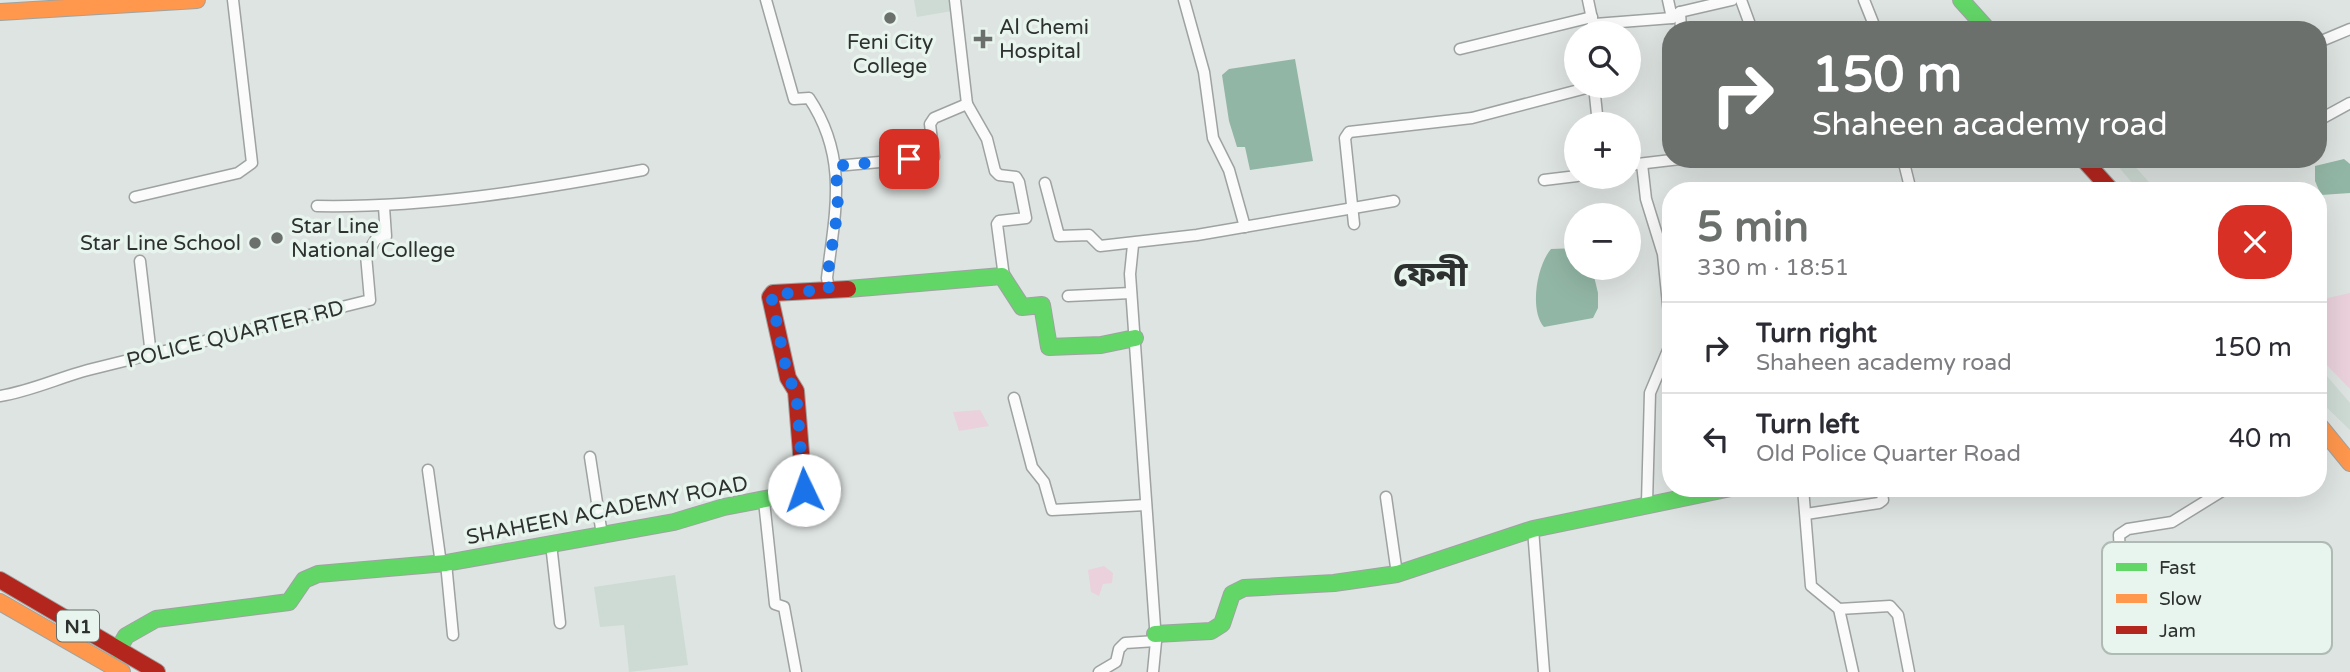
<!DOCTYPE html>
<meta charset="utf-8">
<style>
:root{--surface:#fff;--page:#f7f7f7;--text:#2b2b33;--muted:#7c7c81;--line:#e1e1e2;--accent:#6b706d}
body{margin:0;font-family:"Varela Round","Noto Sans Bengali",sans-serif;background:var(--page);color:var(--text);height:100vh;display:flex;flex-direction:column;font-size:26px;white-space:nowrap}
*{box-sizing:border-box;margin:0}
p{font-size:23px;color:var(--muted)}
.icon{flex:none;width:38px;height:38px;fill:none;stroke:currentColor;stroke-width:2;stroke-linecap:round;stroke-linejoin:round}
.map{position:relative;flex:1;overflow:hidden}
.drawer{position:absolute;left:1662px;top:182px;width:665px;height:315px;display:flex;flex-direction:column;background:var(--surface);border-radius:28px;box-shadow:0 7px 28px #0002}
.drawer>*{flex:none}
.guide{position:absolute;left:1662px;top:21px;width:665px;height:147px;border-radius:28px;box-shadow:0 7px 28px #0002;background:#6b706d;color:#fff;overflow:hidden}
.controls{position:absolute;left:1564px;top:21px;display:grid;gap:14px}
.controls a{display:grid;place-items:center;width:77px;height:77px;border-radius:50%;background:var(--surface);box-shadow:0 7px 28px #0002;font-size:35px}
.pin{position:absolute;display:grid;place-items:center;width:60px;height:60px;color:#fff;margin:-30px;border-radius:14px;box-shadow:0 4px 10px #0006}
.me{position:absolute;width:77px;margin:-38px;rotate:357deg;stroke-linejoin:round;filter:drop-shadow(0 0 5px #0008)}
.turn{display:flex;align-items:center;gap:24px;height:147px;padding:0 35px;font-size:32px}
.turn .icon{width:91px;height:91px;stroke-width:2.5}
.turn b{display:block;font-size:49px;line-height:60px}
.round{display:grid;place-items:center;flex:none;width:74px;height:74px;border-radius:28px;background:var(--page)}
.head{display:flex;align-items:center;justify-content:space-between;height:119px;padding:0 35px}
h1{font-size:42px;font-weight:700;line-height:52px;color:var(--accent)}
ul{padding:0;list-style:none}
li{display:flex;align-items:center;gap:21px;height:91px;padding:0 35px;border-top:2px solid var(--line)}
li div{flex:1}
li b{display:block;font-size:26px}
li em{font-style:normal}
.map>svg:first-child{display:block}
</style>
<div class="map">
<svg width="2350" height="672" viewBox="0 0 2350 672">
<rect width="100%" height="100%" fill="#dee4e1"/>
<!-- built -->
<g fill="#cedbd4">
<polygon points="914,0 950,0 952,11 917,17"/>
<polygon points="2112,159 2128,159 2157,191 2139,191"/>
<polygon points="2319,367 2350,403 2350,430 2319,400"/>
<polygon points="675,575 688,665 629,672 624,625 600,627 594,587"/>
</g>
<!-- green -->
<g fill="#ead1dc">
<polygon points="2350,293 2350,389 2319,357 2319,300"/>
<polygon points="980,410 989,426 959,431 953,412"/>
<polygon points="1104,566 1113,573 1112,583 1103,584 1099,596 1091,592 1088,570"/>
</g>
<!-- water -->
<g fill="#92b6a5">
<polygon points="1295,59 1313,161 1250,170 1245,147 1237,147 1229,121 1222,75 1229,69"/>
<polygon points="2344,159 2350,164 2350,193 2321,195 2315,181 2315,166"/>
<path d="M1577,248V268H1592L1598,293V308L1593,318L1544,327C1529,310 1537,265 1551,249Z"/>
</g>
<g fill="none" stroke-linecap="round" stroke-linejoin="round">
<!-- street casing -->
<g stroke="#9ea3a1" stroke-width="13">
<g id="street">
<path d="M766,0L794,99L809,98C849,158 835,212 827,278L829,289"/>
<polyline points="1184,0 1204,72 1213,138 1229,170 1245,227"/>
<polyline points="1588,0 1595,33"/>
<polyline points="1668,0 1672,18"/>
<polyline points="1741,0 1752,30"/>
<polyline points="1864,0 1876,30"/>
<polyline points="1680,12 1681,30"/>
<polyline points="1595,24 1672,18 1680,12 1732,0"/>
<polyline points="1971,30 1973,28"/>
<polyline points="2319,42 2350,29"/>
<polyline points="1460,49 1592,17"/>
<polyline points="1594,86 1598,124"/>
<polyline points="967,104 987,139 995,171 999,175 1016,177 1019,182 1026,218 999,221 997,224 1004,277"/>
<polyline points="2319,120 2350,103"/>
<polyline points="1903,159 1911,191"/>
<polyline points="1642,164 1646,199 1663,254 1671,334"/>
<polyline points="1629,165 1680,159"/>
<polyline points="836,166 934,157 930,124 934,118 967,104 955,0"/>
<polyline points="1544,180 1577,176"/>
<polyline points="1045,183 1059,236 1089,235 1100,246 1197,235 1394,201"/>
<polyline points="135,197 238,173 252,163 233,0"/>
<path d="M317,206C427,208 535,190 643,170"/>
<polyline points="1354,224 1345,138 1349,132 1472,118 1594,86"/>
<polyline points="1133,245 1130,274 1156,641 1153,672"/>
<polyline points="140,261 151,355"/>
<polyline points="1068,296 1131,293"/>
<path d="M0,396C31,391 58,378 88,370C182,347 276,323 370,300L366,255L376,239L386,236L384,207"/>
<polyline points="1014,398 1032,467 1044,482 1052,510 1146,505"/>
<polyline points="590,457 602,535"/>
<polyline points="428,470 441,564"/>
<polyline points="1803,488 1811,586 1839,609 1853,672"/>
<polyline points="1386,497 1397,574"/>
<polyline points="764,501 775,604 784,607 796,672"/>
<polyline points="1647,503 1650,393 1671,343"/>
<polyline points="1806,514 1879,503 1883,500 1881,488"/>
<polyline points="1533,529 1544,672"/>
<polyline points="551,544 560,623"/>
<polyline points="446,563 453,635"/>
<polyline points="1839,609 1890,606 1898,615 1909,672"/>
<polyline points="2135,628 2120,554 2119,535 2128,529 2172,522 2227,488"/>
<polyline points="1099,672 1116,662 1119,649 1125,643 1156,641"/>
</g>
</g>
<!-- fast casing -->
<g stroke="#9ea3a1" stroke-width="18">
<g id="fast">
<polyline points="1961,0 1988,30"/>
<polyline points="848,289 1002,276 1022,307 1042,305 1049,347 1101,345 1135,338"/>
<polyline points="1155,634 1211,631 1222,624 1232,594 1244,588 1334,583 1397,574 1533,529 1731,488"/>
<polyline points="118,650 126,636 156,619 289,602 304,580 318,574 446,563 674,522 724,507 781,496"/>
</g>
</g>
<!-- slow casing -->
<g stroke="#9ea3a1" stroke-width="18">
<g id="slow">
<polyline points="0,12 197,0"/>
<polyline points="2319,425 2350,463"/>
<polyline points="0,602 122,672"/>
</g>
</g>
<!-- jam casing -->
<g stroke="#9ea3a1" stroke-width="18">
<g id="jam">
<polyline points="2083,159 2112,191"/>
<polyline points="781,496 804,490 796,391 788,378 770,297 773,293 848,289"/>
<polyline points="0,580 157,672"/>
</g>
</g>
<!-- street -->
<use href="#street" stroke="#fafbfa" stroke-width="10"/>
<!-- fast -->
<use href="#fast" stroke="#63d668" stroke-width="16"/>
<!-- slow -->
<use href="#slow" stroke="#ff974d" stroke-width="16"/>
<!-- jam -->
<use href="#jam" stroke="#b3261e" stroke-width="16"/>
</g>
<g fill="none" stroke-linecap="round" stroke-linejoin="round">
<!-- route -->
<polyline stroke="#1a73e8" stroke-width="12" stroke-dasharray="0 21.6" points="804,490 796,391 788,378 771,295 829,289 827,278 838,209 836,166 909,159"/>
</g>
<!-- markers -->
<g fill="#6b706d" stroke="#e8f4ee" stroke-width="2.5">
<circle cx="890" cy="18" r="7"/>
<path d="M979.5 28.5h7v7h7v7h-7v7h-7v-7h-7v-7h7z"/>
<circle cx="277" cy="238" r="7"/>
<circle cx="255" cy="243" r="7"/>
</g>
<g text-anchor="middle" stroke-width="7" stroke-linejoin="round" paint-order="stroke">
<!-- shield labels -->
<rect fill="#e8f4ee" stroke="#656c68" stroke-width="2" x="57" y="610.5" width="42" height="31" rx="5"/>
<g font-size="19" font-weight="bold" fill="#2d312f">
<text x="78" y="633">N1</text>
</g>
<!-- poi labels -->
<g font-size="21" fill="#2d312f" stroke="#e8f4ee" text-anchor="start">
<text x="999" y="34">Al Chemi<tspan x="999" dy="24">Hospital</tspan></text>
<text x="890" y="49" text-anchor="middle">Feni City<tspan x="890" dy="24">College</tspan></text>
<text x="291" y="233">Star Line<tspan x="291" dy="24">National College</tspan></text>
<text x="241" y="250" text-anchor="end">Star Line School</text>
</g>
<!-- street labels -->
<g font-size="21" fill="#2d312f" stroke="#e8f4ee">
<text transform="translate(235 334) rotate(-14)" y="7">POLICE QUARTER RD</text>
<text transform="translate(607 510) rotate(-11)" y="7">SHAHEEN ACADEMY ROAD</text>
</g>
<!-- town labels -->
<g font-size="35" font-weight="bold" fill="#2d312f" stroke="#e8f4ee">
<text x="1430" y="286">ফেনী</text>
</g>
</g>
<!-- legend -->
<rect x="2102" y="542" width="230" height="112" rx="10" fill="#e8f4ee" stroke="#b0bab5" stroke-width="2"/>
<rect x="2116" y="563" width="31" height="8" fill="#63d668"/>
<rect x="2116" y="594" width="31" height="9" fill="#ff974d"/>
<rect x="2116" y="626" width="31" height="8" fill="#b3261e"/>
<g font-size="19" fill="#2d312f">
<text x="2159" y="574">Fast</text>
<text x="2159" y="605">Slow</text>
<text x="2159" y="637">Jam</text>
</g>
</svg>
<div class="controls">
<a><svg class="icon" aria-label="search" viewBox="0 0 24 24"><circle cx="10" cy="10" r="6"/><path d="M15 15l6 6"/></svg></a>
<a>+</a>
<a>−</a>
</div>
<div class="pin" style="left:909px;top:159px;background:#d93025"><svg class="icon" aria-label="arrive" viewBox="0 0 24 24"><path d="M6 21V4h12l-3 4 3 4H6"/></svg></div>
<svg class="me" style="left:804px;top:490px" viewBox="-20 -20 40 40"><circle r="19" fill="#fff"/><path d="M0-13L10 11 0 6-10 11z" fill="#1a73e8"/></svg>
<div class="guide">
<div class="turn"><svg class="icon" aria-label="right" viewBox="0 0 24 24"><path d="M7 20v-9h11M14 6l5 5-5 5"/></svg><div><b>150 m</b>Shaheen academy road</div></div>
</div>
<section class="drawer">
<div class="head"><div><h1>5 min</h1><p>330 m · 18:51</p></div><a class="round" style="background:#d93025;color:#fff"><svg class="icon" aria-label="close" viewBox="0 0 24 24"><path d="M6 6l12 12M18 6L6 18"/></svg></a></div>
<ul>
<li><svg class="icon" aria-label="right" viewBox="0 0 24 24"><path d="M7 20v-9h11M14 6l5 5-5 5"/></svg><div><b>Turn right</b><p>Shaheen academy road</p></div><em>150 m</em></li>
<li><svg class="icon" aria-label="left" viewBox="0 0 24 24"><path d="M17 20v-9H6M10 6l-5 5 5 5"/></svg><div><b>Turn left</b><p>Old Police Quarter Road</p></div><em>40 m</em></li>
</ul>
</section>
</div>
